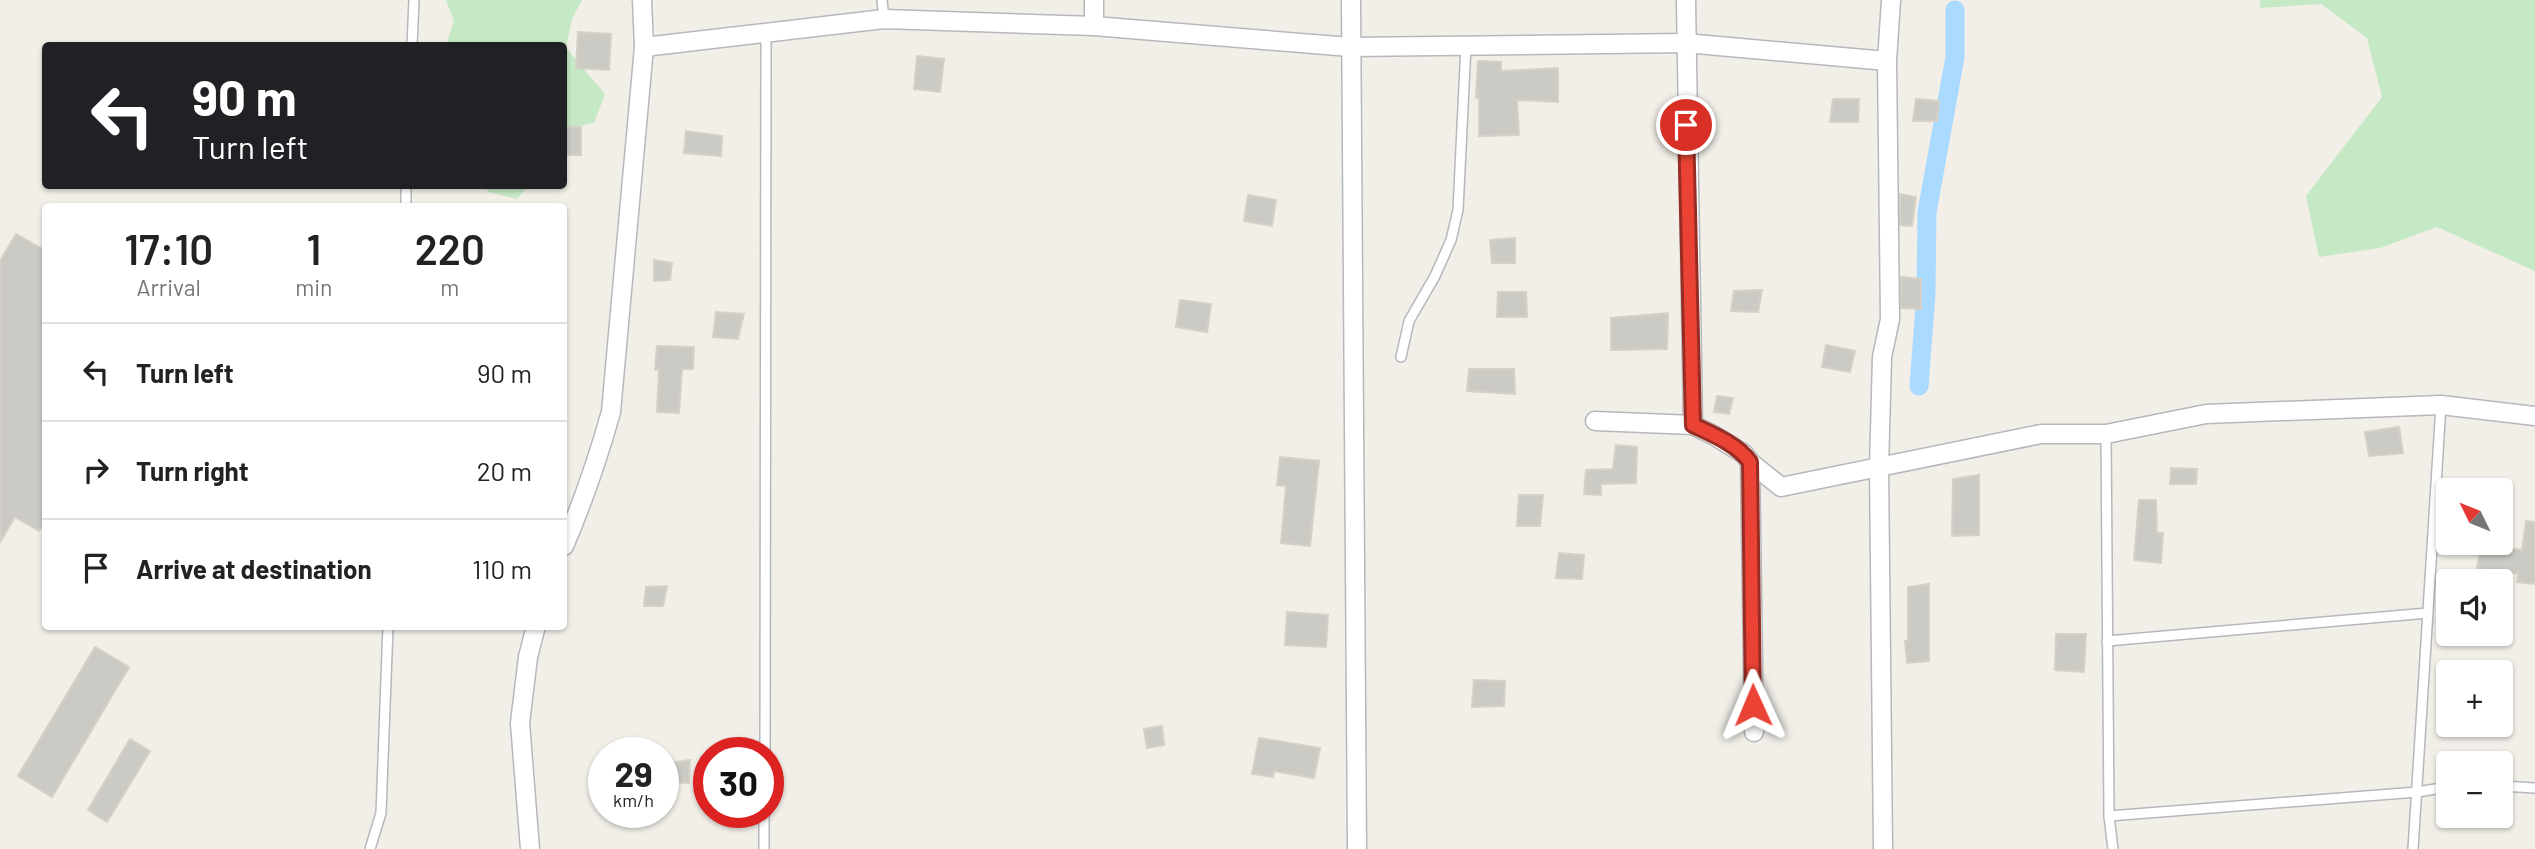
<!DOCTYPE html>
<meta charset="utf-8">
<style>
:root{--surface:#fff;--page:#f6f6f6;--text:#222;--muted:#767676;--line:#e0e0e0}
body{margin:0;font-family:Barlow,sans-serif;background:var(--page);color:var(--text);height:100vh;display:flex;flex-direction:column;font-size:26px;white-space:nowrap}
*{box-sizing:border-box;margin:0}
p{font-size:23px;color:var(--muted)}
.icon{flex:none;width:38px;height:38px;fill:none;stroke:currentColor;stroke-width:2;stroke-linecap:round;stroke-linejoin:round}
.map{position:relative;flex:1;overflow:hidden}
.sheet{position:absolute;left:42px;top:203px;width:525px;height:427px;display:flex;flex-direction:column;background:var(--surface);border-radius:7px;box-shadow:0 2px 5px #0004}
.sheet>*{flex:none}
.hud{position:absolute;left:42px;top:42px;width:525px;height:147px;border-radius:7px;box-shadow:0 2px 5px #0004;background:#202124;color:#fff;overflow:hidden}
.needle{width:46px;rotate:313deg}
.controls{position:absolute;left:2436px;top:478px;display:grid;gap:14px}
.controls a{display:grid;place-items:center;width:77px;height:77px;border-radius:7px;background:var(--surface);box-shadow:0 2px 5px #0004;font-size:35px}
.speed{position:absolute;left:588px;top:737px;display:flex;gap:14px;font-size:35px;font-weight:700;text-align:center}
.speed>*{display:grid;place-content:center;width:91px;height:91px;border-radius:50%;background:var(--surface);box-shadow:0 2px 5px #0004;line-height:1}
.speed small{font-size:18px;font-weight:400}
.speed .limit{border:10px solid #d22;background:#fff;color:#111}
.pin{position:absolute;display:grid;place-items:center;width:60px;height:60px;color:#fff;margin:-30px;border:4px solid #fff;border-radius:50%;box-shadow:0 2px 7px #0007}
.me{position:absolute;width:77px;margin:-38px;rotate:359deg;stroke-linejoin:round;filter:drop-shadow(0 0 5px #0008)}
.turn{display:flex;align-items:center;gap:24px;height:147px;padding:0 35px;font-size:32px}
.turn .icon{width:91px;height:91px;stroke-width:2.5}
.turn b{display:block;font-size:49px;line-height:60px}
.eta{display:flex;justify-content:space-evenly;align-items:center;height:119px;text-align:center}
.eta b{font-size:42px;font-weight:600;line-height:49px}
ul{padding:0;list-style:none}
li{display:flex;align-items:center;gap:21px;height:98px;padding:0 35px;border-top:2px solid var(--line)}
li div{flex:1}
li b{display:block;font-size:26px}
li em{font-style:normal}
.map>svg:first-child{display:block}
</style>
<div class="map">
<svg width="2535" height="849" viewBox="0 0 2535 849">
<rect width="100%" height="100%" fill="#f1efe8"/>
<!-- green -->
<g fill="#c5e8c5">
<polygon points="446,0 582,0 572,19 566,48 605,94 594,123 564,129 564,46 446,45 454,21"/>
<polygon points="2260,0 2535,0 2535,271 2437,227 2380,248 2319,257 2306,196 2382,97 2367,38 2321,4 2260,8"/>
<polygon points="483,186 528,186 517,199 489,192"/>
</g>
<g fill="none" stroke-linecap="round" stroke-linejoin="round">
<!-- canal -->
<polyline stroke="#aadaff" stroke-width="19" points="1919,386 1926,294 1927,212 1955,57 1955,10"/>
</g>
<!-- building -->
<g fill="#cccac5" stroke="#d6d1c6" stroke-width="2">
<polygon points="578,32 611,34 609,70 576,68"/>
<polygon points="917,56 944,59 940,92 914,89"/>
<polygon points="1478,61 1501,62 1501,71 1558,68 1558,102 1517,100 1519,135 1479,136 1479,98 1476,98"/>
<polygon points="1833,99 1859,99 1858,122 1830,122"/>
<polygon points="1916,99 1939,101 1937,121 1913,121"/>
<rect x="564" y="127" width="17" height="28"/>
<polygon points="686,131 722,136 721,156 684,153"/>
<polygon points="1900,194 1916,197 1912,226 1900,225"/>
<polygon points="1248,195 1276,200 1272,226 1244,221"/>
<polygon points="16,234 46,251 46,520 39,531 15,517 0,542 0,261"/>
<polygon points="1515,238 1515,263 1492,263 1490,240"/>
<polygon points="654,260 672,263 670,280 654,281"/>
<polygon points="1901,277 1921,279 1921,309 1901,308"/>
<polygon points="1762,290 1758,312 1731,311 1734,291"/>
<polygon points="1498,292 1526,292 1527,317 1497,317"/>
<polygon points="1180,300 1211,304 1207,332 1176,327"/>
<polygon points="716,312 744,314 738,339 713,337"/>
<polygon points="1668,313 1667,349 1611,350 1611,318"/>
<polygon points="1826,345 1855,351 1850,372 1822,367"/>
<polygon points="657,346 694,347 693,369 682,369 679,413 657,412 659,369 655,370"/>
<polygon points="1469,369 1514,369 1515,394 1467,391"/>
<polygon points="1717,396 1733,398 1729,414 1714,412"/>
<polygon points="2399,427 2403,453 2369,456 2365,432"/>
<polygon points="1616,445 1637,447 1636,483 1601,484 1601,495 1584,494 1586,470 1613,469"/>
<polygon points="1280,457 1319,461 1310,546 1281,543 1286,486 1277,485"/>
<polygon points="2171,468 2197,469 2196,484 2170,484"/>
<polygon points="1979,475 1979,535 1952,536 1953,479"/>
<polygon points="1519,495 1543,495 1540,526 1517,526"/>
<polygon points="2139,500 2156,500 2157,533 2163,533 2161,563 2134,560"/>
<polygon points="2526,521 2535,522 2535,584 2517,582 2518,574 2477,568 2481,545 2522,550"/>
<polygon points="1559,553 1584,555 1582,579 1556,578"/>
<polygon points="1929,584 1929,661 1907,663 1905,641 1908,640 1908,587"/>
<polygon points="667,586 663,606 644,606 646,587"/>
<polygon points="1287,612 1328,615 1326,647 1285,645"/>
<polygon points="2056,634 2086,634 2084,672 2055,670"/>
<polygon points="95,647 129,667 52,797 18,776"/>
<polygon points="1474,680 1505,681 1504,706 1472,707"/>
<polygon points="1162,726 1164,745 1147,748 1144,729"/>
<polygon points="1259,738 1320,748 1314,778 1274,771 1273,777 1252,774"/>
<polygon points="130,739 150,751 107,822 88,810"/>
<polygon points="690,760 689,783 663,782 663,764"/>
</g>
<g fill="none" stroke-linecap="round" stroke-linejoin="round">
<!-- lane casing -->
<g stroke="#b5b8bc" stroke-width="12">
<g id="lane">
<polyline points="882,0 884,19"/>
<polyline points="412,46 414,0"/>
<polyline points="406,206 406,186"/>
<polyline points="1401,357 1409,321 1435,276 1451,240 1458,210 1466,45"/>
<polyline points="2106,434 2109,816 2113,849"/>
<polyline points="2107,641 2428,613"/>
<polyline points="765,752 766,33"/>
<polyline points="2501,786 2535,788"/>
<polyline points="2109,816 2417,792 2448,787"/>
<polyline points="370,849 381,813 388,626"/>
<polyline points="764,849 764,812"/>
<polyline points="2413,849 2441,405"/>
</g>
</g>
<!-- street casing -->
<g stroke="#b5b8bc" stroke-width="21">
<g id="street">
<polyline points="1094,0 1094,26"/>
<polyline points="1351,0 1357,849"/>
<polyline points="1686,0 1693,425"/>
<polyline points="644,47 884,19 1094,26 1350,47 1685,43 1887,61 1891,0"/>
<polyline points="1595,421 1693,425 1715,436 1744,454 1750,462 1754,732"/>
<polyline points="1750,462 1781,487 2041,434 2106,434 2206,414 2441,405 2535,416"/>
<path d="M564,546C583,502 598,458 611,412L644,47L642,0"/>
<polyline points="530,849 520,723 528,657 536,626"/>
<polyline points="1883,849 1879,468 1882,357 1890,319 1887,61"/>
</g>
</g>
<!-- lane -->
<use href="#lane" stroke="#fff" stroke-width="9"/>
<!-- street -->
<use href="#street" stroke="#fff" stroke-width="18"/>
</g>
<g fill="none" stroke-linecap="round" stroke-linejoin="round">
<!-- route casing -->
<g stroke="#982c22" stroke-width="18">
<path id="route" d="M1686,125L1693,425C1712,434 1737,444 1750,462L1753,705"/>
</g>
<!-- route -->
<use href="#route" stroke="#ea4335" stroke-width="12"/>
</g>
</svg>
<div class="controls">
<a><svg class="needle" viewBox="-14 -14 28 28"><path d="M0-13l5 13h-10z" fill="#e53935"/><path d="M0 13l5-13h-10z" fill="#767676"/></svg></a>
<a><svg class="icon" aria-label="sound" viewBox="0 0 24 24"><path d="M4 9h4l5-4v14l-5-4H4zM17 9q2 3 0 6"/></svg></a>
<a>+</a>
<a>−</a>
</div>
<div class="speed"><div>29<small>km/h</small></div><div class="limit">30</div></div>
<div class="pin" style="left:1686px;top:125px;background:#d93025"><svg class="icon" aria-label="arrive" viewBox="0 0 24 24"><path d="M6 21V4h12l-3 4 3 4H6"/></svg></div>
<svg class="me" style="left:1753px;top:705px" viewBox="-20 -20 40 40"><path d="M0-17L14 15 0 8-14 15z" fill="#ea4335" stroke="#fff" stroke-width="4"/></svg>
<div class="hud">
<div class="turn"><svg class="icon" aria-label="left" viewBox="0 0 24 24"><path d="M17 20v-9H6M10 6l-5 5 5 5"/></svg><div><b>90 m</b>Turn left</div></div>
</div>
<section class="sheet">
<div class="eta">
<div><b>17:10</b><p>Arrival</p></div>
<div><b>1</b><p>min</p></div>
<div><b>220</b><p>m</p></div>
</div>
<ul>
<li><svg class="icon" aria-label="left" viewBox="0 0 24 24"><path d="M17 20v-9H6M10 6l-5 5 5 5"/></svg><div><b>Turn left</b></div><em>90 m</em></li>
<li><svg class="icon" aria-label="right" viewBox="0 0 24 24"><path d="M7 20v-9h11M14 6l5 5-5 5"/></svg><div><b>Turn right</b></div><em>20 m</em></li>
<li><svg class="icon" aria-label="arrive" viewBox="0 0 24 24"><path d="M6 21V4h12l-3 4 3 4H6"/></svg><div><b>Arrive at destination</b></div><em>110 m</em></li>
</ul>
</section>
</div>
